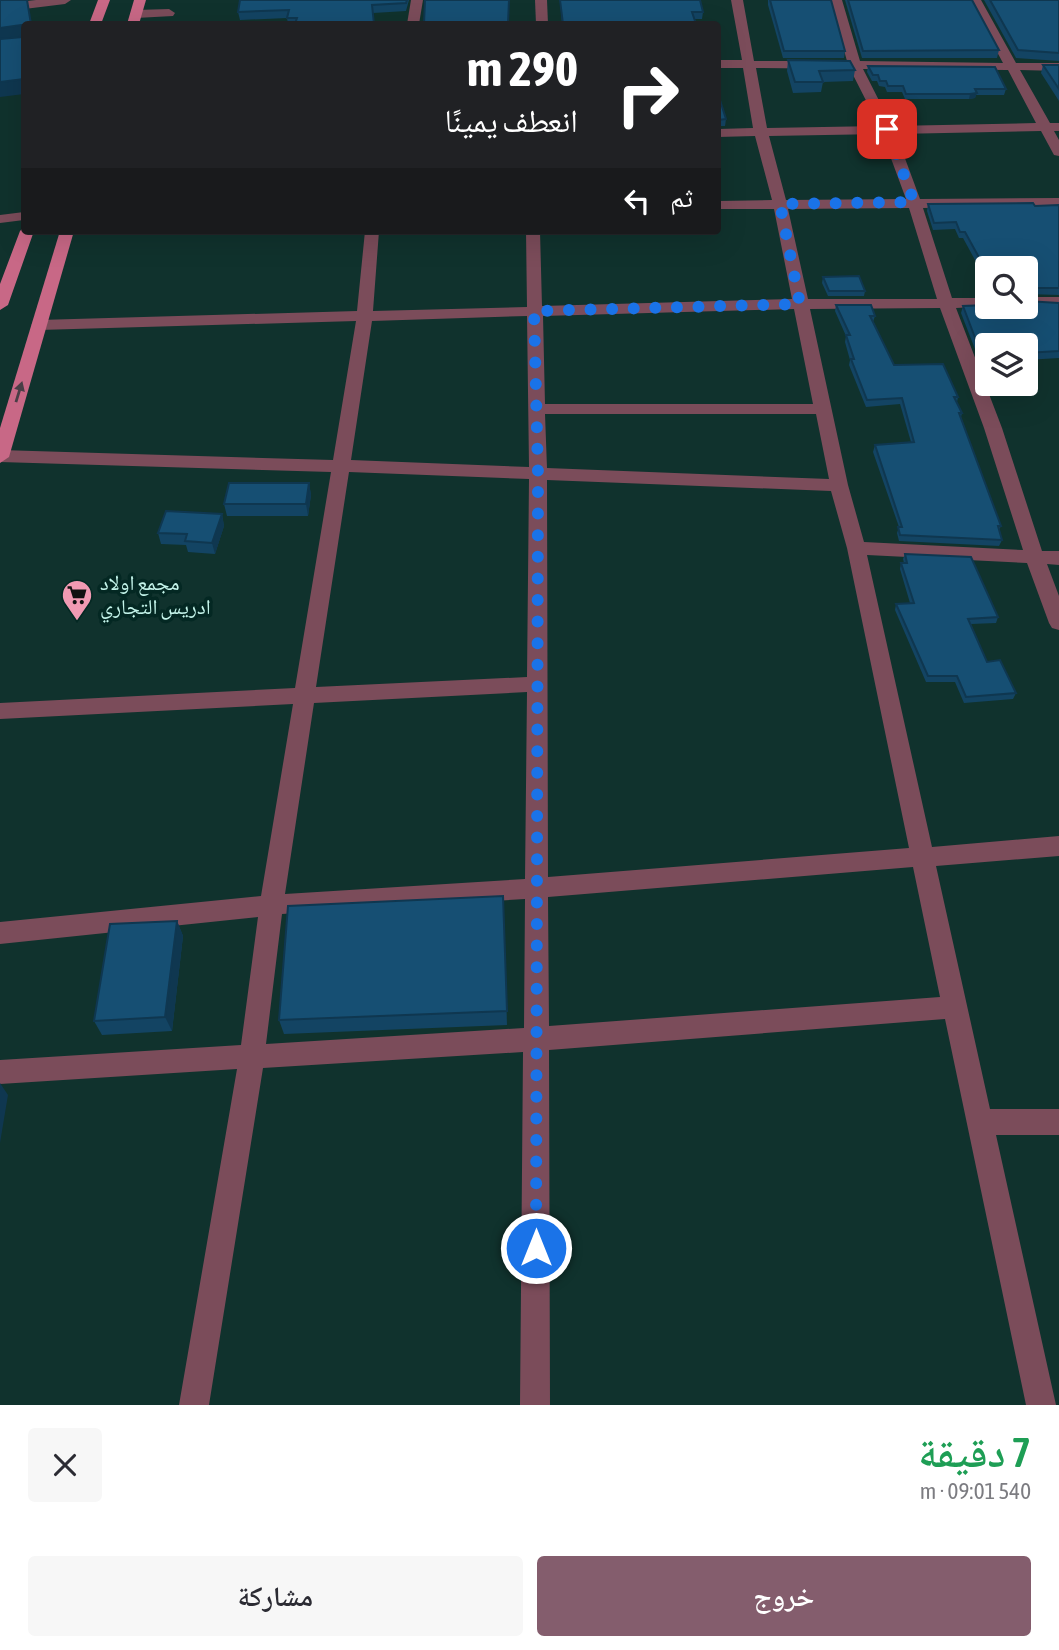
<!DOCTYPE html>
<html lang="ar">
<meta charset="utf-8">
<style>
:root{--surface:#fff;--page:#f7f7f7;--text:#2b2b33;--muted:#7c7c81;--accent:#845d6d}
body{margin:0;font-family:"Asap Condensed","Noto Naskh Arabic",sans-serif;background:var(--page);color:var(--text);direction:rtl;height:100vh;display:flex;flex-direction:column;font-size:26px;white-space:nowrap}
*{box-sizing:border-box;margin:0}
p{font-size:23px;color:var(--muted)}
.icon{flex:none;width:38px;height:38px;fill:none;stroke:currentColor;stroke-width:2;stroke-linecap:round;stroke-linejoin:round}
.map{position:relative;height:1405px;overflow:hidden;direction:ltr}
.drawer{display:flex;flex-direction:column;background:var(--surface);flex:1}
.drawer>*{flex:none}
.banner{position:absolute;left:21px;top:21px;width:700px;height:214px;border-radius:7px;box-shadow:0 7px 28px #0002;direction:rtl;background:#202124;color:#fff;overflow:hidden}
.fabs{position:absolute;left:975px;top:256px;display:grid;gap:14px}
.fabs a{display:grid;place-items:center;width:63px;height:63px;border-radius:7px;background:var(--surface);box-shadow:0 7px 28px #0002;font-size:35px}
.pin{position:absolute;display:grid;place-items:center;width:60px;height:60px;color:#fff;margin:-30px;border-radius:14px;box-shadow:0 4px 10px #0006}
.me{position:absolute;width:77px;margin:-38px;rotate:0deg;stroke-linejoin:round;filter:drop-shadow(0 0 5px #0008)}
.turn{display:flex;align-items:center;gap:24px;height:147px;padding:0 28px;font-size:32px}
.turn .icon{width:91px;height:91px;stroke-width:2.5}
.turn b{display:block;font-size:49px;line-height:60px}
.then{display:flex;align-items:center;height:66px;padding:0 28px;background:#0003;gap:14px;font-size:26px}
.round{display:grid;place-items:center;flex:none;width:74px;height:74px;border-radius:7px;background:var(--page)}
.head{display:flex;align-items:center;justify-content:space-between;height:119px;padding:0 28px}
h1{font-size:42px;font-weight:600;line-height:52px;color:#1e9e55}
.button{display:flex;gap:14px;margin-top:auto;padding:14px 28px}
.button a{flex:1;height:80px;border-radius:7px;background:var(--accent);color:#fff;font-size:28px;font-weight:600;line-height:80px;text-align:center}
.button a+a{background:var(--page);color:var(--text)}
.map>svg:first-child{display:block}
</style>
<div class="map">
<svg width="1059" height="1405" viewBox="0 0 1059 1405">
<rect width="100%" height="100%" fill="#10322d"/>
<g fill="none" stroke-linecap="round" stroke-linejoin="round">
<!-- street -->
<g fill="#7b4c5a" fill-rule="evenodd">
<polygon points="36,0 71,0 65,4 0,12 0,4"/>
<polygon points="411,0 423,0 419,24 407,24"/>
<polygon points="535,0 547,0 548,24 536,24"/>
<path d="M731,0H743L754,61H847L830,0H842L860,61L1003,63L969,0H981L1016,63H1059V71L1020,70L1050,123H1059V131H1054L1059,140V156L1054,155L1041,131L896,134L920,199L1059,198V206L923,208L952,298H987V306H993L956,308L1002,428L1042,551H1059V565L1047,564L1059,596V630L1052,628L1049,623L1027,563L867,555L932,847L1059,836V856L936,866L990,1109H1059V1135H996L1056,1405H1026L945,1019L549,1050L550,1405H520L523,1052L263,1068L209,1405H179L237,1069L0,1084V1060L241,1045L258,917L0,944V922L261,896L293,704L0,719V703L295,688L331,472L0,462V450L333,460L356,321L39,330L31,325L39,320L357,311L365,231H379L373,311L527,307L526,231H540L542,306L792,299L774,209H718V201L772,200L755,136L718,137V129L753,128L743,68H718V60H742ZM756,68L850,69L879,126L767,128ZM863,69L1008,70L1036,123L892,126ZM882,134L906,199L786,200L769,136ZM909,208L937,299H808L788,209ZM940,308L984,428L1023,550L864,542L848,485L810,309ZM794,309L813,404H545L543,316ZM527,316L529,467L351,460L372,321ZM545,414H816L829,479L547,468ZM349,472L529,479L527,677L316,687ZM547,480L831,491L847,548L909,848L548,877ZM527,692L525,879L285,894L314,703ZM913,867L940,997L549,1026L548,897ZM525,899L524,1028L266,1044L282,914Z"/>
<polygon points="169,9 175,13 173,16 136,18 130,14 136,10"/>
<polygon points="24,212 24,220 0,223 0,215"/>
<polygon points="1026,297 1059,297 1059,307 1024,306"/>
</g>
<!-- primary -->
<g fill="#c86886" fill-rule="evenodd">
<polygon points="98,0 110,0 101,24 89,24"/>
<polygon points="134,0 146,0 139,24 127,24"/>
<polygon points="24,227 24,231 34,231 8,305 0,310 0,284 20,231"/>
<polygon points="60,231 74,231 9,457 0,463 0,428"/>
</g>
</g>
<!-- wall -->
<g fill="#134463">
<polygon points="240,0 409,0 406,11 373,13 374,24 288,24 287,18 240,20 238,12"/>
<polygon points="560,0 700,0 703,12 702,19 694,19 696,24 562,24"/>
<polygon points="768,0 831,0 845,51 844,58 783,58 768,5"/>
<polygon points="845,0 972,0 999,50 997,58 862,58"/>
<polygon points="984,0 1059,0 1059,61 1016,58"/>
<polygon points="788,60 855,70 853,81 823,82 821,92 793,93 787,71"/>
<polygon points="1043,65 1059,65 1059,101 1041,73"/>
<polygon points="868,66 1006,89 1004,95 976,95 975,98 969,99 905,99 902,92 887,92 885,87 879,86 877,81 872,81 867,72"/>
<polygon points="718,94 726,119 725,126 718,126"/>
<polygon points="928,204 1035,206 1059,205 1059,295 1026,294 987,268 987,282 963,238 959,238 955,229 933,230 927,211"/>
<polygon points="823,277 865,291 864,296 828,296 822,283"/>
<polygon points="1059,303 1059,358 1026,360 1026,345 987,345 987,362 980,362 961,313 963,306"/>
<polygon points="836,305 875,316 873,322 894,365 958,397 957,402 962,413 961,417 1001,526 999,530 1002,540 999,546 899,541 897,533 899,527 873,452 875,445 911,442 900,404 866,407 849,365 850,360 845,342 846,336 835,311"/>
<polygon points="309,483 311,495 308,516 227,516 224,504"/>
<polygon points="222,514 224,526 215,554 188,552 186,545 161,544 158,533"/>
<polygon points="905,554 998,617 996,623 971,624 987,662 1016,693 1013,699 964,703 955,682 926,682 895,610 896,604 910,603 900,569 901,563 904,563 903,559"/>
<polygon points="503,896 507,1025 284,1034 279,1020"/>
<polygon points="177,921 183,936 172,1031 102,1035 94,1021"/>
</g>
<!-- shaded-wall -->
<g fill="#0f3750">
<polygon points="22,25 24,39 0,42 0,28"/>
<polygon points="24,79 24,94 0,97 0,82"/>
<polygon points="977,93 975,98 969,99 970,94"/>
<polygon points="309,483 311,495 308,516 306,504"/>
<polygon points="222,514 224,526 215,554 212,543"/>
<polygon points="177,921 183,936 172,1031 165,1017"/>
<polygon points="0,1083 8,1095 0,1143"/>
</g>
<!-- building -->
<g fill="#164f73" stroke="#0f3750" stroke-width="2">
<polygon points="0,0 27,0 31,24 24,24 24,79 0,82 0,39 22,37 22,25 0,28"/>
<polygon points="240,0 407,0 406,3 372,5 374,24 295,24 297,18 287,18 289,10 238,12"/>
<polygon points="425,0 509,0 508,24 424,24"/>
<polygon points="560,0 700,0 703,12 692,12 696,24 563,24"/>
<polygon points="770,0 831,0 845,51 784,51"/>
<polygon points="848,0 972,0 999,50 863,51"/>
<polygon points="990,0 1059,0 1059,53 1018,50"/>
<polygon points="788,60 850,61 855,70 819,71 823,82 795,82"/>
<polygon points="1043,65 1059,65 1059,89"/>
<polygon points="868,66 995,67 1006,89 975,89 977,93 970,94 906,94 903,86 888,86 886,81 880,81 878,75 873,75"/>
<polygon points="718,94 726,119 719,120 718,121"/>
<polygon points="1033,203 1035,206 1059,205 1059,288 1028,288 1026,296 1026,268 987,268 987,272 965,232 960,232 956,222 934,223 928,204"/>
<polygon points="859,276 865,291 829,291 823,277"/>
<polygon points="1026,301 1059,303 1059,351 1026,353 1026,345 987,345 987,356 982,356 963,306 987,305 987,306 1026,306"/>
<polygon points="836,305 871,305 875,316 870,316 894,365 943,364 958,397 954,397 962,413 959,413 1001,526 998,526 1002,540 900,535 898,527 902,527 875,445 914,442 902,398 867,400 851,359 854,359 846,335 850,335"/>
<polygon points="229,483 309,483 306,504 224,504"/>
<polygon points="166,511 222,514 212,543 185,541 187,534 158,533"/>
<polygon points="905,554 971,557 998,617 968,619 987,662 1000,660 1016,693 966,697 957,676 928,676 896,604 914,603 901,563 907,563"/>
<polygon points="503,896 507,1011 279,1020 288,906"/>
<polygon points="177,921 165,1017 94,1021 110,924"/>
</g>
<!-- one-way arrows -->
<defs><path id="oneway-solid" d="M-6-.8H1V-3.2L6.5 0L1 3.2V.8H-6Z" transform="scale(1.75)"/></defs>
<use fill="#493e46" href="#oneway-solid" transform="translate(19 392) rotate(-73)"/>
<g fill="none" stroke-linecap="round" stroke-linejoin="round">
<!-- route -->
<polyline stroke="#1a73e8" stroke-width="12" stroke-dasharray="0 21.6" points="536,1248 538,474 534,311 800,304 780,204 914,202 887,129"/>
</g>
<!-- icons -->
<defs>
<g id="supermarket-pin" transform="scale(1.575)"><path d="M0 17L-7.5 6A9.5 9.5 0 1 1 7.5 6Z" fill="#f19ab3" stroke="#042823"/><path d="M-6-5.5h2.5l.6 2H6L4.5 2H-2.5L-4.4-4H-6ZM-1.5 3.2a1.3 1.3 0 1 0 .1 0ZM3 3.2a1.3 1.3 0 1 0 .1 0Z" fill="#111"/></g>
</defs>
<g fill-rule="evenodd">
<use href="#supermarket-pin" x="77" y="595"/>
</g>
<g text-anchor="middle" stroke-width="7" stroke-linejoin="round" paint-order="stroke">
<!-- poi labels -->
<g font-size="21" fill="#c5f5eb" stroke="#042823" text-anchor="start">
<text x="100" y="590">مجمع اولاد<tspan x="100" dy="24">ادريس التجاري</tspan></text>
</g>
</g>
</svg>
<div class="fabs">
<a><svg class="icon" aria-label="search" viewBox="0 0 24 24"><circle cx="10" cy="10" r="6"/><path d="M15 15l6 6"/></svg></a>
<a><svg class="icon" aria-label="layers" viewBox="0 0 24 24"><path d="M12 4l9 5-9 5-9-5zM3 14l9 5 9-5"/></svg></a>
</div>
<div class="pin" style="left:887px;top:129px;background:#d93025"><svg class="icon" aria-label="arrive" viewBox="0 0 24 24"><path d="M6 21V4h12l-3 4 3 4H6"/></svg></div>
<svg class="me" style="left:536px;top:1248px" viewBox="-20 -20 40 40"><circle r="17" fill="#1a73e8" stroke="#fff" stroke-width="3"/><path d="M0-11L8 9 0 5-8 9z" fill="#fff"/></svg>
<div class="banner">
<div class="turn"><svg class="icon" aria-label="right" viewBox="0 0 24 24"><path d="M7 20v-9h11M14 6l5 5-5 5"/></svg><div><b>290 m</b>انعطف يمينًا</div></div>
<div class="then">ثم<svg class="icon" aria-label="left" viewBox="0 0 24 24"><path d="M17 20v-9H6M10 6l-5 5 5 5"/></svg></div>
</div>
</div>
<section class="drawer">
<div class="head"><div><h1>7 دقيقة</h1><p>540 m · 09:01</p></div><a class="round"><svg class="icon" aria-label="close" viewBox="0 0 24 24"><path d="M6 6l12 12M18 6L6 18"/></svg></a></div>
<div class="button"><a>خروج</a><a>مشاركة</a></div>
</section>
